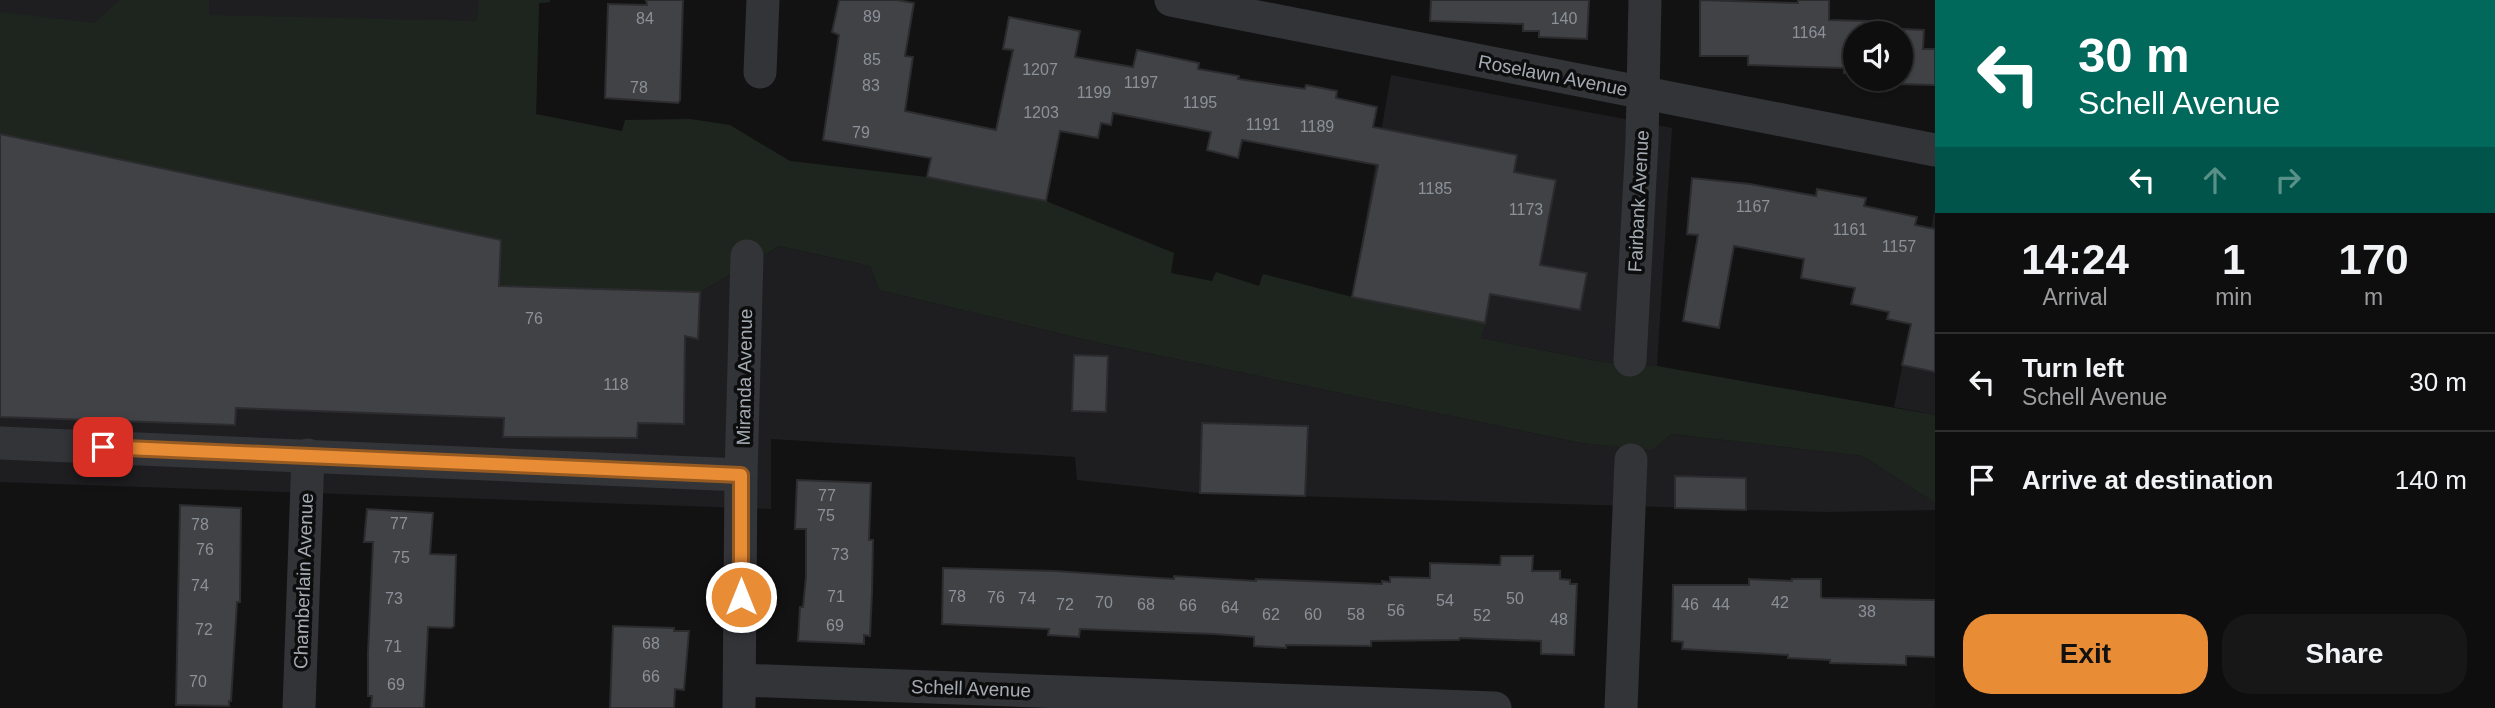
<!DOCTYPE html>
<style>
:root{--surface:#0e0e0e;--page:#171717;--text:#f1f3f6;--muted:#9b9c9e;--line:#2e2e2e;--accent:#e88c35}
body{margin:0;font-family:Helvetica,sans-serif;background:var(--page);color:var(--text);height:100vh;display:flex;flex-direction:column;font-size:26px;white-space:nowrap}
*{box-sizing:border-box;margin:0}
p{font-size:23px;color:var(--muted)}
.icon{flex:none;width:38px;height:38px;fill:none;stroke:currentColor;stroke-width:2;stroke-linecap:round;stroke-linejoin:round}
.map{position:relative;flex:1;overflow:hidden}
.drawer{display:flex;flex-direction:column;background:var(--surface);width:560px}
.drawer>*{flex:none}
.top-card{background:#00695c;color:#fff;overflow:hidden}
.controls{position:absolute;left:1843px;top:21px;display:grid;gap:14px}
.controls a{display:grid;place-items:center;width:70px;height:70px;border-radius:50%;background:var(--surface);box-shadow:0 2px 5px #0004,0 0 0 2px var(--line);font-size:35px}
.pin{position:absolute;display:grid;place-items:center;width:60px;height:60px;color:#fff;margin:-30px;border-radius:14px;box-shadow:0 4px 10px #0006}
.me{position:absolute;width:77px;margin:-38px;rotate:0deg;stroke-linejoin:round;filter:drop-shadow(0 0 5px #0008)}
.turn{display:flex;align-items:center;gap:24px;height:147px;padding:0 28px;font-size:32px}
.turn .icon{width:91px;height:91px;stroke-width:2.5}
.turn b{display:block;font-size:49px;line-height:60px}
.lanes{display:flex;align-items:center;height:66px;padding:0 28px;background:#0003;justify-content:center;gap:35px;direction:ltr}
.lanes .off{opacity:.35}
.eta{display:flex;justify-content:space-evenly;align-items:center;height:119px;text-align:center}
.eta b{font-size:42px;font-weight:700;line-height:49px}
.cta{display:flex;gap:14px;margin-top:auto;padding:14px 28px}
.cta a{flex:1;height:80px;border-radius:28px;background:var(--accent);color:#111;font-size:28px;font-weight:700;line-height:80px;text-align:center}
.cta a+a{background:var(--page);color:var(--text)}
ul{padding:0;list-style:none}
li{display:flex;align-items:center;gap:21px;height:98px;padding:0 28px;border-top:2px solid var(--line)}
li div{flex:1}
li b{display:block;font-size:26px}
li em{font-style:normal}
main{display:flex;flex:1;min-height:0}
.map>svg:first-child{display:block}
</style>
<main>
<div class="map">
<svg width="1935" height="708" viewBox="0 0 1935 708">
<rect width="100%" height="100%" fill="#121213"/>
<!-- built -->
<g fill="#1e1e20">
<polygon points="0,0 550,0 550,2 539,3 536,114 0,27"/>
<polygon points="1391,75 1672,128 1657,366 1602,362 1481,338 1484,323 1352,297"/>
<polygon points="0,134 501,240 499,285 700,292 779,246 870,266 879,290 1104,344 1581,443 1652,450 1672,434 1863,456 1935,503 1935,510 1825,512 1200,493 1077,480 1075,457 771,439 771,509 0,482"/>
<polygon points="1935,208 1935,415 1894,407"/>
</g>
<!-- green -->
<polygon fill="#1e251e" points="120,0 209,0 209,15 477,21 479,0 550,0 550,2 539,3 536,114 622,131 625,120 690,119 730,125 790,161 927,177 1046,201 1174,253 1171,273 1212,281 1216,272 1259,286 1263,274 1352,297 1485,323 1481,338 1602,362 1657,366 1935,415 1935,503 1863,456 1672,434 1652,450 1581,443 1104,344 879,290 870,266 779,246 700,292 499,286 501,240 0,134 0,12 94,23"/>
<!-- building -->
<g fill="#414246" stroke="#2c2c2f" stroke-width="2">
<polygon points="646,0 683,0 680,100 678,103 605,98 608,4 647,5"/>
<polygon points="839,0 897,0 914,3 905,56 913,57 905,111 996,130 1013,50 1003,49 1009,17 1080,31 1075,57 1133,67 1137,50 1199,63 1198,69 1239,76 1238,79 1305,89 1306,85 1337,91 1336,98 1377,107 1373,127 1517,155 1514,172 1556,180 1540,265 1587,273 1580,310 1490,294 1485,323 1352,297 1378,165 1242,140 1238,158 1207,150 1211,132 1113,113 1111,125 1101,123 1098,138 1060,131 1046,201 927,177 931,158 823,140 839,35 832,32"/>
<polygon points="1431,0 1589,0 1587,39 1539,37 1539,31 1523,31 1523,24 1430,21"/>
<polygon points="1700,0 1798,3 1798,0 1829,0 1829,20 1868,21 1868,23 1878,23 1878,28 1924,30 1923,49 1935,49 1935,85 1895,84 1895,82 1890,81 1890,79 1900,79 1900,33 1855,33 1855,73 1844,73 1844,68 1748,65 1748,56 1700,56"/>
<polygon points="0,134 501,240 499,286 700,292 698,339 685,336 684,424 638,423 637,438 503,437 504,418 236,408 235,425 0,417"/>
<polygon points="1692,178 1750,184 1816,196 1817,189 1866,198 1864,206 1917,217 1915,225 1935,229 1935,372 1902,365 1911,324 1887,319 1889,312 1851,304 1855,288 1801,278 1804,259 1734,246 1719,328 1683,321 1698,235 1687,234"/>
<polygon points="1074,355 1108,356 1106,412 1072,411"/>
<polygon points="1202,423 1308,426 1305,496 1200,493"/>
<polygon points="1675,476 1746,478 1746,510 1675,508"/>
<polygon points="797,480 871,483 869,540 873,540 872,593 870,636 864,635 864,644 798,641 800,607 803,607 806,577 806,529 795,529"/>
<polygon points="180,505 241,508 240,602 237,602 231,701 229,701 229,706 176,705"/>
<polygon points="367,509 433,513 430,554 456,555 454,626 451,628 428,627 424,708 371,708 372,696 368,696 368,653 373,542 364,542"/>
<polygon points="1501,556 1533,556 1532,571 1560,571 1560,579 1570,580 1570,584 1577,584 1574,655 1541,654 1541,641 1460,638 1459,640 1371,641 1371,646 1286,645 1286,648 1254,646 1254,637 1214,634 1080,629 1079,637 1048,635 1049,629 942,624 943,568 1055,571 1174,579 1174,576 1256,581 1256,579 1382,584 1382,581 1390,582 1390,577 1430,578 1430,563 1500,565"/>
<polygon points="1749,579 1792,581 1792,579 1821,579 1821,597 1823,598 1935,600 1935,657 1906,656 1906,665 1830,663 1830,660 1788,658 1788,655 1682,649 1683,642 1672,641 1673,585 1749,585"/>
<polygon points="613,626 674,628 674,631 689,631 684,690 675,689 674,708 610,708"/>
</g>
<g fill="none" stroke-linecap="round" stroke-linejoin="round">
<!-- minor -->
<g stroke="#333438" stroke-width="33">
<polyline points="1171,0 1935,150"/>
<polyline points="760,72 763,0"/>
<polyline points="1630,360 1642,141 1645,0"/>
<polyline points="0,443 741,475"/>
<polyline points="740,680 1495,708"/>
<polyline points="299,708 308,455"/>
<polyline points="739,708 741,475 747,256"/>
<polyline points="1621,708 1631,460"/>
</g>
</g>
<g fill="none" stroke-linecap="round" stroke-linejoin="round">
<!-- route casing -->
<g stroke="#975b22" stroke-width="18">
<polyline id="route" points="103,447 741,475 741,597"/>
</g>
<!-- route -->
<use href="#route" stroke="#e88c35" stroke-width="12"/>
</g>
<g text-anchor="middle" stroke-width="7" stroke-linejoin="round" paint-order="stroke">
<!-- number labels -->
<g font-size="16" fill="#8b9198">
<text x="872" y="22">89</text>
<text x="645" y="24">84</text>
<text x="1564" y="24">140</text>
<text x="1809" y="38">1164</text>
<text x="872" y="65">85</text>
<text x="1040" y="75">1207</text>
<text x="1141" y="88">1197</text>
<text x="871" y="91">83</text>
<text x="639" y="93">78</text>
<text x="1094" y="98">1199</text>
<text x="1200" y="108">1195</text>
<text x="1041" y="118">1203</text>
<text x="1263" y="130">1191</text>
<text x="1317" y="132">1189</text>
<text x="861" y="138">79</text>
<text x="1435" y="194">1185</text>
<text x="1753" y="212">1167</text>
<text x="1526" y="215">1173</text>
<text x="1850" y="235">1161</text>
<text x="1899" y="252">1157</text>
<text x="534" y="324">76</text>
<text x="616" y="390">118</text>
<text x="827" y="501">77</text>
<text x="826" y="521">75</text>
<text x="399" y="529">77</text>
<text x="200" y="530">78</text>
<text x="205" y="555">76</text>
<text x="840" y="560">73</text>
<text x="401" y="563">75</text>
<text x="200" y="591">74</text>
<text x="836" y="602">71</text>
<text x="957" y="602">78</text>
<text x="996" y="603">76</text>
<text x="394" y="604">73</text>
<text x="1027" y="604">74</text>
<text x="1515" y="604">50</text>
<text x="1445" y="606">54</text>
<text x="1104" y="608">70</text>
<text x="1780" y="608">42</text>
<text x="1065" y="610">72</text>
<text x="1146" y="610">68</text>
<text x="1690" y="610">46</text>
<text x="1721" y="610">44</text>
<text x="1188" y="611">66</text>
<text x="1230" y="613">64</text>
<text x="1396" y="616">56</text>
<text x="1867" y="617">38</text>
<text x="1271" y="620">62</text>
<text x="1313" y="620">60</text>
<text x="1356" y="620">58</text>
<text x="1482" y="621">52</text>
<text x="1559" y="625">48</text>
<text x="835" y="631">69</text>
<text x="204" y="635">72</text>
<text x="651" y="649">68</text>
<text x="393" y="652">71</text>
<text x="651" y="682">66</text>
<text x="198" y="687">70</text>
<text x="396" y="690">69</text>
</g>
<!-- street labels -->
<g font-size="19" fill="#a4abb3" stroke="#0d0d0e">
<text transform="translate(1553 75) rotate(11)" y="7">Roselawn Avenue</text>
<text transform="translate(1638 201) rotate(-87)" y="7">Fairbank Avenue</text>
<text transform="translate(744 377) rotate(-89)" y="7">Miranda Avenue</text>
<text transform="translate(303 581) rotate(-88)" y="7">Chamberlain Avenue</text>
<text transform="translate(971 688) rotate(2)" y="7">Schell Avenue</text>
</g>
</g>
</svg>
<div class="controls">
<a><svg class="icon" aria-label="sound" viewBox="0 0 24 24"><path d="M4 9h4l5-4v14l-5-4H4zM17 9q2 3 0 6"/></svg></a>
</div>
<div class="pin" style="left:103px;top:447px;background:#d93025"><svg class="icon" aria-label="arrive" viewBox="0 0 24 24"><path d="M6 21V4h12l-3 4 3 4H6"/></svg></div>
<svg class="me" style="left:741px;top:597px" viewBox="-20 -20 40 40"><circle r="17" fill="#e88c35" stroke="#fff" stroke-width="3"/><path d="M0-11L8 9 0 5-8 9z" fill="#fff"/></svg>
</div>
<section class="drawer">
<div class="top-card">
<div class="turn"><svg class="icon" aria-label="left" viewBox="0 0 24 24"><path d="M17 20v-9H6M10 6l-5 5 5 5"/></svg><div><b>30 m</b>Schell Avenue</div></div>
<div class="lanes"><svg class="icon" aria-label="left" viewBox="0 0 24 24"><path d="M17 20v-9H6M10 6l-5 5 5 5"/></svg><svg class="icon off" aria-label="ahead" viewBox="0 0 24 24"><path d="M12 20V5M6 11l6-6 6 6"/></svg><svg class="icon off" aria-label="right" viewBox="0 0 24 24"><path d="M7 20v-9h11M14 6l5 5-5 5"/></svg></div>
</div>
<div class="eta">
<div><b>14:24</b><p>Arrival</p></div>
<div><b>1</b><p>min</p></div>
<div><b>170</b><p>m</p></div>
</div>
<ul>
<li><svg class="icon" aria-label="left" viewBox="0 0 24 24"><path d="M17 20v-9H6M10 6l-5 5 5 5"/></svg><div><b>Turn left</b><p>Schell Avenue</p></div><em>30 m</em></li>
<li><svg class="icon" aria-label="arrive" viewBox="0 0 24 24"><path d="M6 21V4h12l-3 4 3 4H6"/></svg><div><b>Arrive at destination</b></div><em>140 m</em></li>
</ul>
<div class="cta"><a>Exit</a><a>Share</a></div>
</section>
</main>
